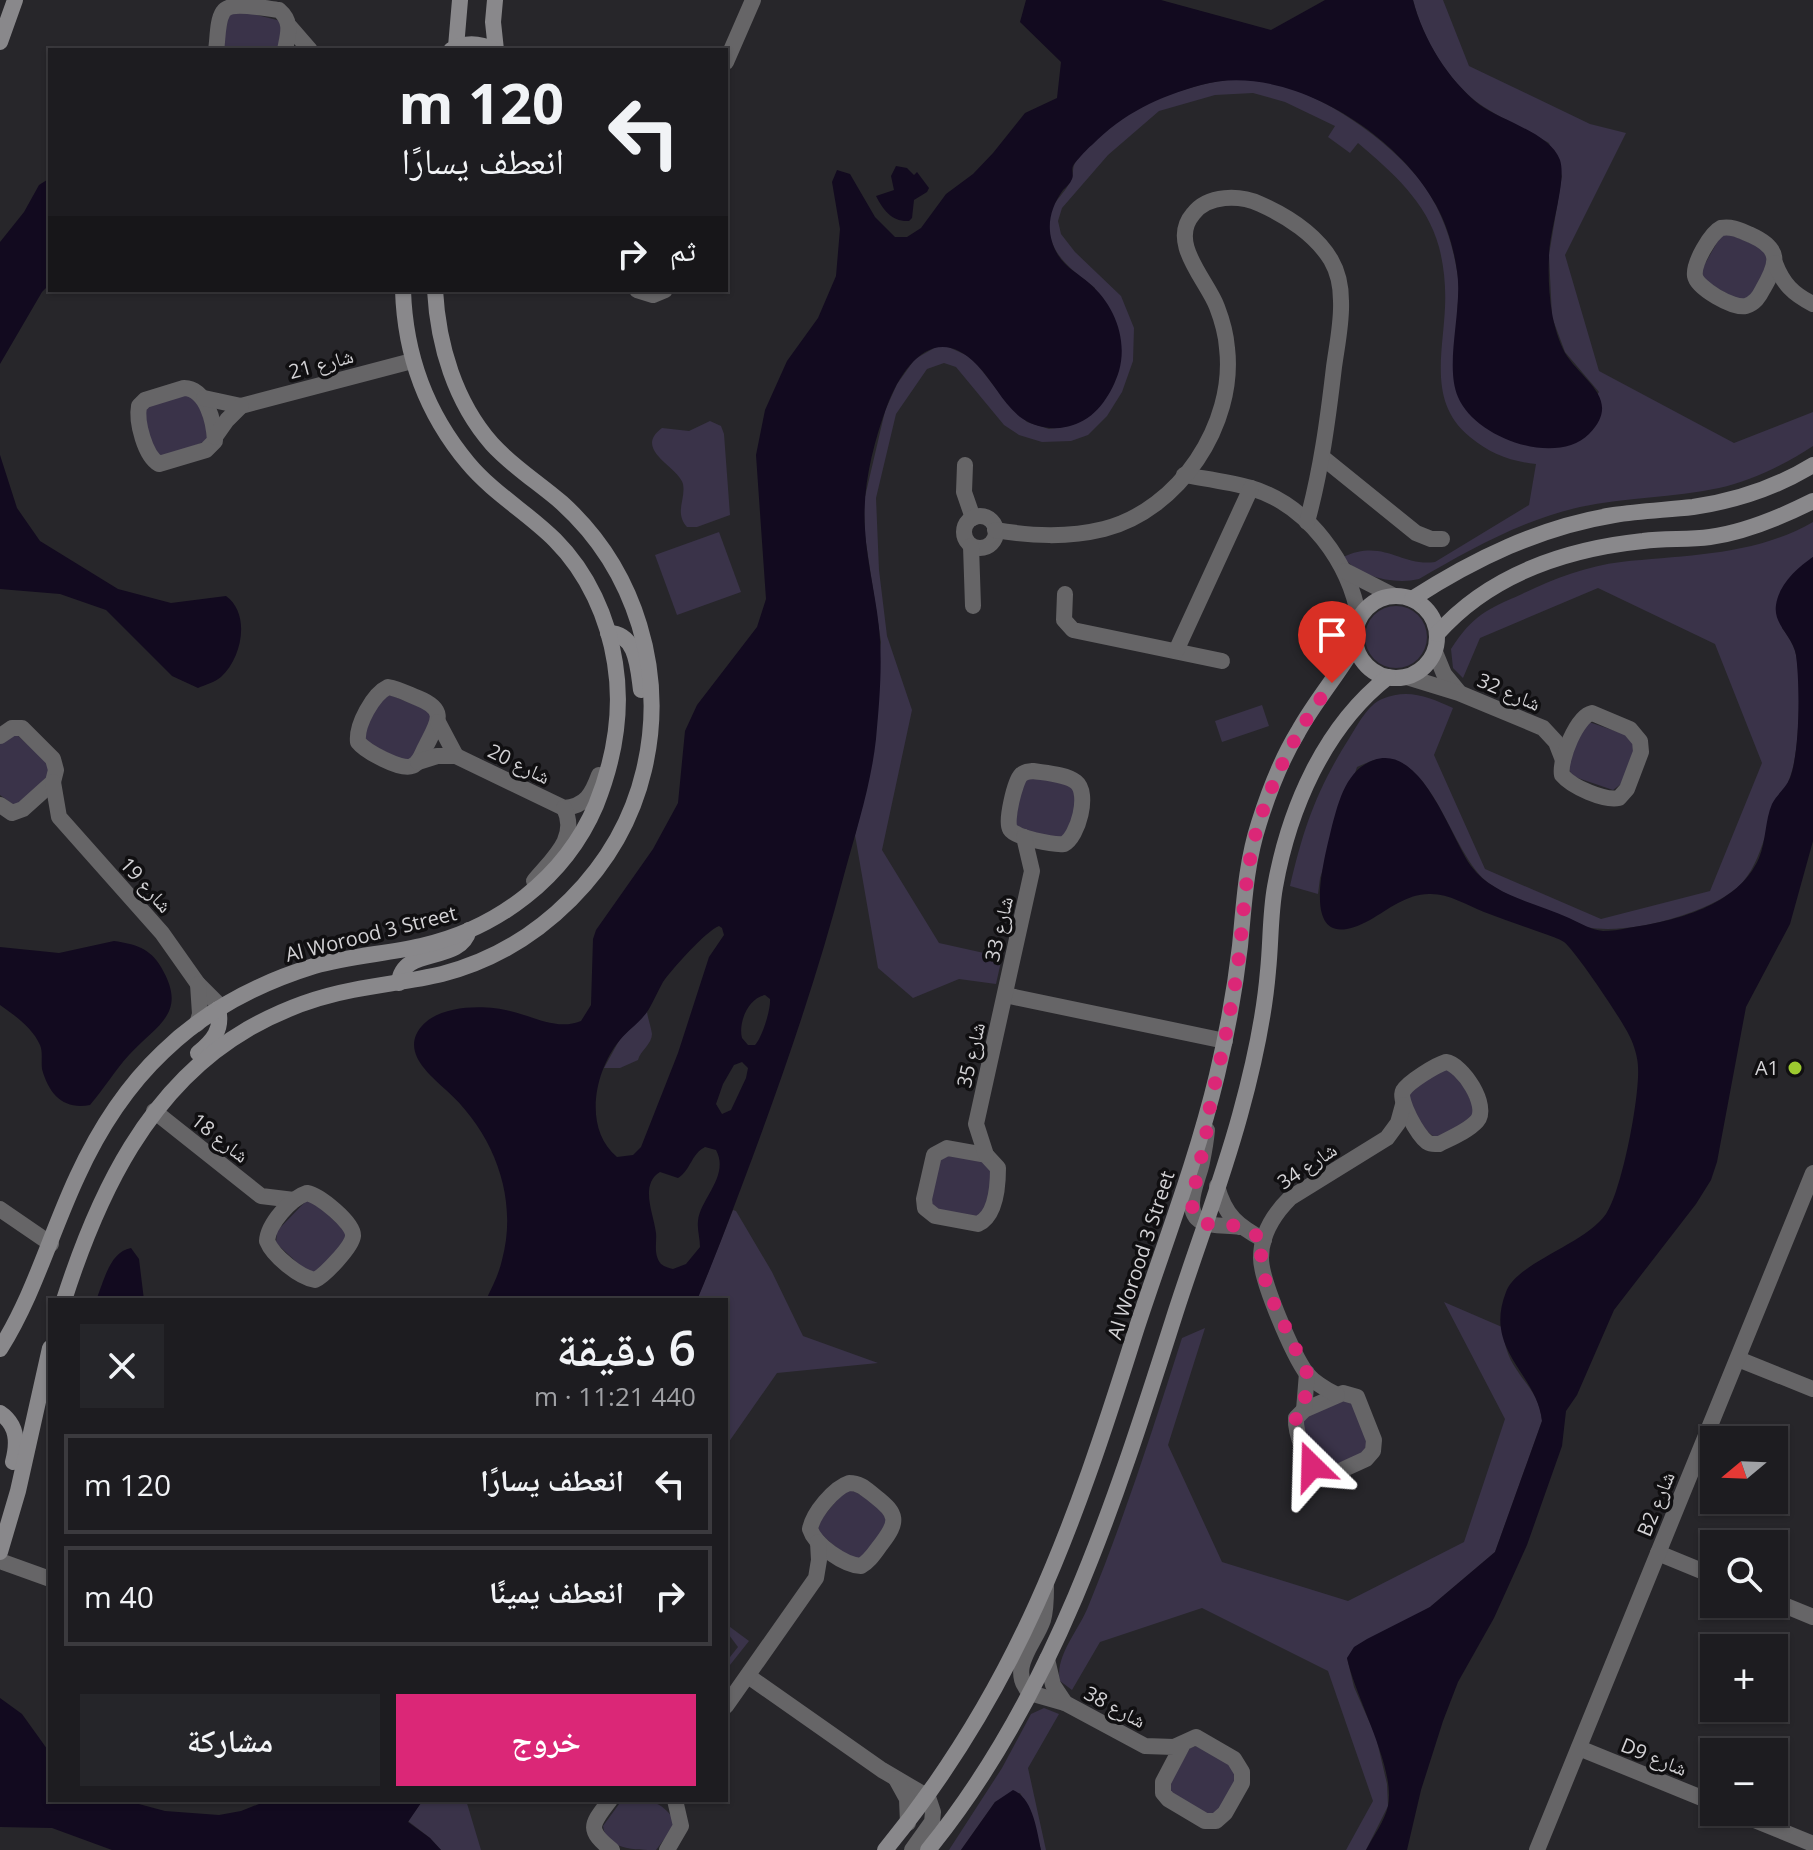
<!DOCTYPE html>
<html lang="ar">
<meta charset="utf-8">
<style>
:root{--surface:#1d1c20;--page:#252529;--text:#f1f3f6;--muted:#a0a1a5;--line:#3b3a3e;--accent:#db2777}
body{margin:0;font-family:"Open Sans","Noto Naskh Arabic",sans-serif;background:var(--page);color:var(--text);direction:rtl;height:100vh;display:flex;flex-direction:column;font-size:30px;white-space:nowrap}
*{box-sizing:border-box;margin:0}
p{font-size:26px;color:var(--muted)}
.icon{flex:none;width:44px;height:44px;fill:none;stroke:currentColor;stroke-width:2;stroke-linecap:round;stroke-linejoin:round}
.map{position:relative;flex:1;overflow:hidden;direction:ltr}
.drawer{position:absolute;left:48px;top:1298px;width:680px;height:504px;display:flex;flex-direction:column;background:var(--surface);border-radius:0px;box-shadow:0 2px 6px #0004,0 0 0 2px var(--line);direction:rtl}
.drawer>*{flex:none}
.banner{position:absolute;left:48px;top:48px;width:680px;height:244px;border-radius:0px;box-shadow:0 2px 6px #0004,0 0 0 2px var(--line);direction:rtl;background:#1d1c20;color:var(--text);overflow:hidden}
.needle{width:52px;rotate:251deg}
.controls{position:absolute;left:1700px;top:1426px;display:grid;gap:16px}
.controls a{display:grid;place-items:center;width:88px;height:88px;border-radius:0px;background:var(--surface);box-shadow:0 2px 6px #0004,0 0 0 2px var(--line);font-size:40px}
.pin{position:absolute;display:grid;place-items:center;width:68px;height:68px;color:#fff;margin:-82px -34px;border-radius:50% 50% 50% 0;rotate:-45deg;box-shadow:0 0 8px #0007}
.pin .icon{rotate:45deg}
.me{position:absolute;width:88px;margin:-44px;rotate:338deg;stroke-linejoin:round;filter:drop-shadow(0 0 6px #0008)}
.turn{display:flex;align-items:center;gap:28px;height:168px;padding:0 32px;font-size:36px}
.turn .icon{width:104px;height:104px;stroke-width:2.5}
.turn b{display:block;font-size:56px;line-height:68px}
.then{display:flex;align-items:center;height:76px;padding:0 32px;background:#0003;gap:16px;font-size:30px}
.round{display:grid;place-items:center;flex:none;width:84px;height:84px;border-radius:0px;background:var(--page)}
.overview{display:flex;align-items:center;justify-content:space-between;height:136px;padding:0 32px}
h1{font-size:48px;font-weight:600;line-height:60px}
.cta{display:flex;gap:16px;margin-top:auto;padding:16px 32px}
.cta a{flex:1;height:92px;border-radius:0px;background:var(--accent);color:#fff;font-size:32px;font-weight:600;line-height:92px;text-align:center}
.cta a+a{background:var(--page);color:var(--text)}
ul{padding:0;list-style:none}
li{display:flex;align-items:center;gap:24px;height:100px;margin:0 16px 12px;padding:0 16px;border:4px solid var(--line);border-radius:0px}
li div{flex:1}
li b{display:block;font-size:30px}
li em{font-style:normal}
.map>svg:first-child{display:block}
</style>
<div class="map">
<svg width="1813" height="1850" viewBox="0 0 1813 1850">
<rect width="100%" height="100%" fill="#27262a"/>
<!-- green -->
<g fill="#3a3349">
<path d="M1413,0H1443L1469,66L1590,124L1626,133L1565,255L1599,371L1734,443L1813,412V446C1786,464 1751,481 1719,488C1673,498 1626,497 1580,507C1522,520 1469,550 1419,579C1395,585 1359,577 1343,557C1384,538 1401,567 1435,562L1529,505L1536,464C1509,461 1491,454 1470,437C1428,403 1443,354 1445,307C1446,287 1444,266 1439,247C1427,202 1392,172 1358,143L1350,153L1328,137L1335,126L1285,102L1253,93L1215,95L1159,111L1108,155L1062,208L1058,221L1061,234L1075,252L1121,296L1134,328L1133,361L1122,392L1107,416L1088,435L1071,441L1042,442L1019,435L1004,425L956,367L944,363L927,369L896,414L876,498L879,570L887,636L912,710L882,850L939,943L1002,957L996,984L959,979L913,998L878,968L855,835L862,807L881,642L865,536L864,501L885,411L897,384L915,359L936,347L946,346L966,355L976,363L1008,404L1027,422L1049,429L1070,426L1095,288C1075,272 1051,257 1049,228C1047,203 1063,198 1071,180C1074,174 1072,168 1075,163C1095,132 1133,106 1167,95C1192,87 1217,79 1244,79C1304,80 1382,133 1419,179C1443,210 1455,248 1459,286C1460,295 1456,307 1458,316C1462,328 1474,342 1480,352C1499,384 1518,415 1537,446L1555,447L1599,392L1565,352L1552,317L1549,255L1562,176L1549,143C1528,131 1505,120 1484,107C1449,84 1423,39 1413,0Z"/>
<polygon points="241,11 281,21 281,50 222,50 228,18 231,14"/>
<polygon points="1723,232 1766,249 1771,258 1753,297 1738,300 1703,280 1702,269"/>
<path d="M186,391L199,398L209,440L163,458C150,447 142,422 146,405Z"/>
<path d="M710,421L721,426L724,434L730,515L697,527H687C674,512 686,500 683,484C679,467 632,450 662,428L689,431Z"/>
<path d="M1813,522V557L1810,559L1782,628C1788,636 1794,645 1796,655C1801,683 1800,751 1790,777C1784,794 1775,811 1768,828C1761,848 1756,867 1742,883C1714,913 1626,936 1587,927C1556,911 1519,904 1490,884C1451,857 1435,755 1380,759C1373,759 1365,764 1357,767L1320,878L1318,894L1290,886C1304,826 1317,789 1350,737C1358,724 1368,705 1382,699C1408,688 1429,697 1453,708L1434,755L1485,869L1601,919L1710,891L1762,763L1715,644L1598,588L1480,638L1463,678L1453,668L1451,649C1473,615 1486,610 1522,594C1553,579 1587,566 1621,562C1687,555 1754,556 1813,522Z"/>
<polygon points="719,532 741,592 677,615 655,555"/>
<circle cx="1396" cy="637" r="31"/>
<polygon points="385,693 428,710 432,718 414,758 405,762 365,741 364,729"/>
<polygon points="1262,705 1269,726 1222,742 1215,721"/>
<path d="M1589,722L1630,736L1636,745L1621,784L1613,790L1572,776C1563,760 1577,733 1589,722Z"/>
<polygon points="15,733 49,764 50,774 19,804 14,805 0,795 0,744"/>
<polygon points="1029,776 1071,784 1078,793 1069,832 1062,840 1019,831 1013,818 1021,782"/>
<path d="M647,1012C648,1019 651,1027 652,1034C652,1044 640,1051 638,1060L620,1068H604L620,1039Z"/>
<path d="M1443,1069L1458,1072L1477,1115L1437,1138C1422,1131 1407,1107 1409,1091Z"/>
<polygon points="946,1154 985,1161 993,1168 987,1211 980,1218 938,1210 931,1203 938,1160"/>
<polygon points="306,1201 316,1203 346,1232 345,1242 315,1273 305,1270 276,1243 277,1231"/>
<polygon points="733,1210 736,1211 772,1272 803,1336 878,1363 777,1373 726,1446 726,1300 697,1300"/>
<path d="M1444,1302L1502,1327C1504,1340 1506,1352 1513,1364C1526,1386 1539,1393 1542,1421L1495,1552L1430,1607L1347,1658L1354,1687L1376,1737L1387,1784L1388,1806L1366,1850H1346L1373,1801L1328,1671L1202,1608L1100,1642L1072,1690L1060,1681C1054,1657 1080,1628 1088,1607C1124,1519 1153,1429 1182,1338L1205,1328L1168,1445L1222,1562L1348,1601L1464,1542L1505,1419Z"/>
<path d="M1342,1399L1352,1401L1369,1438L1364,1453L1325,1468C1312,1461 1301,1434 1303,1419Z"/>
<path d="M846,1489C863,1493 881,1507 888,1522L864,1558L850,1559L818,1532L819,1522Z"/>
<polygon points="726,1624 749,1641 726,1670 726,1662 738,1647 726,1631"/>
<polygon points="1044,1708 1059,1714 1028,1768 1046,1850 1041,1850 1031,1812 1020,1793 995,1802 961,1850 949,1850 1002,1768 1031,1714"/>
<polygon points="1196,1746 1234,1765 1239,1774 1219,1811 1210,1816 1171,1796 1170,1782 1190,1748"/>
<polygon points="423,1800 466,1800 481,1850 441,1850 430,1838 408,1821"/>
<path d="M622,1800C647,1800 658,1798 674,1819L672,1829L656,1850C636,1850 606,1850 603,1826Z"/>
</g>
<!-- water -->
<g fill="#120a1f" fill-rule="evenodd">
<path d="M1026,0H1161L1271,30L1325,0H1413C1423,39 1448,80 1480,105C1502,121 1550,133 1560,160C1567,181 1549,231 1549,257C1548,274 1549,295 1552,313C1554,325 1559,342 1565,353C1582,381 1623,399 1589,434C1556,467 1475,438 1458,397C1444,364 1463,310 1457,271C1454,249 1447,225 1436,205C1397,132 1284,61 1201,85C1158,97 1124,113 1092,145C1089,147 1075,162 1073,166C1071,170 1074,175 1072,179C1070,184 1066,187 1063,190C1048,211 1045,233 1058,255C1066,268 1079,274 1089,283C1114,304 1128,339 1119,371C1112,393 1098,416 1076,424C1059,431 1038,429 1023,419C1003,405 994,382 977,365C936,322 903,364 887,406C873,444 862,488 865,529C867,566 878,603 880,640C882,672 879,707 876,739C871,785 856,831 844,875C819,971 787,1064 753,1156C735,1204 717,1253 697,1300H486C492,1287 499,1274 502,1260C519,1197 493,1132 446,1090C431,1076 407,1057 416,1035C430,1004 483,1004 510,1011C533,1016 557,1031 581,1021L591,1005L593,939L596,930L653,849L678,803L685,731L697,705L757,627L766,599L756,455L765,410L787,361L818,318L836,276L840,229L832,182L837,170L850,174L875,217L895,237H907L921,228L946,194L973,174L993,153L1025,113L1057,98L1061,62L1020,22ZM719,926L722,928L724,935L709,957L678,1053L641,1147L633,1155L617,1157C583,1129 594,1071 620,1040C629,1029 641,1022 649,1009C654,1000 658,991 663,982C672,969 706,931 719,926ZM765,995L770,999C771,1009 762,1038 755,1045H748L742,1038C738,1023 748,998 765,995ZM742,1062L748,1068L746,1078L731,1110L722,1114L716,1104L723,1084L734,1065ZM705,1147L716,1150C730,1176 700,1199 698,1221C697,1230 700,1238 700,1247L686,1264L673,1269C669,1268 665,1267 661,1264C653,1254 657,1243 656,1233C654,1214 639,1185 660,1172L678,1178C691,1170 691,1154 705,1147Z"/>
<path d="M896,166L907,168L914,175L917,172L929,188L927,192L914,200L912,218L909,221C892,222 883,210 876,196L894,190L891,176Z"/>
<polygon points="50,178 50,284 42,292 0,364 0,242 24,212 39,185"/>
<path d="M0,455L17,508L40,541L118,589L171,603L226,596C251,614 242,658 221,677C215,682 205,685 198,688L172,676L106,610L60,594L0,589Z"/>
<path d="M1813,557V841L1790,924L1746,1007L1717,1162L1711,1180L1696,1204L1614,1310L1577,1395L1566,1411L1562,1446L1527,1545L1494,1618L1458,1682L1443,1721L1421,1790L1407,1850H1366C1373,1837 1385,1820 1388,1806C1396,1768 1355,1697 1347,1658L1354,1647L1367,1639L1430,1607L1495,1552L1542,1421C1537,1373 1483,1351 1506,1292C1517,1262 1584,1245 1606,1214C1622,1191 1640,1096 1638,1067C1638,1058 1634,1045 1630,1037C1624,1023 1575,950 1564,942C1560,939 1553,937 1548,935C1526,927 1505,920 1484,912C1467,905 1449,894 1431,894C1408,893 1389,909 1370,920C1297,960 1323,864 1331,830C1338,804 1345,770 1374,760C1422,743 1451,839 1471,866C1493,896 1537,903 1569,918C1580,923 1591,930 1603,931C1611,931 1620,930 1628,928C1675,921 1738,906 1759,858C1766,841 1765,820 1772,804C1777,794 1786,788 1790,778C1800,752 1800,684 1796,655C1793,636 1773,625 1776,605C1779,584 1797,568 1813,557Z"/>
<path d="M114,941C135,944 150,948 161,967C189,1014 156,1025 129,1055C115,1070 104,1089 90,1105C64,1110 49,1095 42,1069C41,1061 43,1052 40,1045C32,1027 14,1015 0,1005V947L59,953Z"/>
<path d="M131,1248L139,1259L144,1300H96C104,1282 109,1252 131,1248Z"/>
<polygon points="0,1698 22,1714 50,1753 50,1800 124,1800 165,1811 219,1815 241,1811 269,1800 423,1800 408,1822 430,1838 441,1850 112,1850 52,1828 0,1827"/>
<path d="M1013,1790C1033,1798 1037,1831 1041,1850H961L995,1802Z"/>
</g>
<g fill="none" stroke-linecap="round" stroke-linejoin="round">
<!-- street -->
<g stroke="#666567" stroke-width="16">
<polyline points="290,27 310,50"/>
<path d="M216,50C218,39 217,21 223,12C230,0 267,9 279,10C293,22 288,34 285,50"/>
<polyline points="726,62 753,0"/>
<path d="M1721,228C1733,226 1741,231 1751,235C1782,249 1778,263 1763,289C1759,297 1755,303 1746,306C1733,309 1697,288 1695,276C1693,263 1711,233 1721,228Z"/>
<path d="M1775,263C1783,284 1793,294 1813,304"/>
<polyline points="637,290 653,295 665,290"/>
<path d="M184,388C207,389 214,422 215,441L206,450L159,464C145,456 136,422 139,406L145,400Z"/>
<polyline points="204,398 241,406 412,361"/>
<polyline points="215,437 227,420 241,406"/>
<polyline points="1322,457 1416,533 1431,539 1442,539"/>
<polyline points="965,465 964,492 973,518"/>
<path d="M1184,475C1206,479 1230,482 1251,488C1308,505 1350,563 1359,619"/>
<circle cx="980" cy="532" r="16"/>
<path d="M995,530C1032,536 1067,538 1104,529C1179,510 1236,424 1227,348C1226,334 1222,320 1217,307C1207,280 1168,243 1193,214C1208,194 1240,195 1260,204C1287,216 1316,235 1331,260C1338,272 1341,287 1341,301C1342,322 1337,345 1334,367C1328,419 1321,471 1307,522"/>
<polyline points="971,546 973,606"/>
<polyline points="1345,571 1394,596"/>
<polyline points="1065,594 1064,620 1073,630 1222,661"/>
<polyline points="1176,651 1251,488"/>
<polyline points="1435,652 1444,674 1458,691"/>
<polyline points="1407,677 1459,693 1543,728 1556,742 1563,760"/>
<path d="M388,687C399,689 408,694 418,698C448,710 438,722 426,746C422,753 420,763 412,766C401,771 365,751 358,742C356,725 373,694 388,687Z"/>
<path d="M1592,713L1630,729L1640,741L1641,752L1627,789L1619,798C1604,801 1572,787 1562,775C1559,760 1577,716 1592,713Z"/>
<polyline points="438,722 456,756"/>
<polyline points="0,736 12,728 22,728 53,759 56,770 53,782 23,809 12,813 0,805"/>
<path d="M418,762L437,756H456L564,808C586,806 592,794 599,775"/>
<path d="M1033,771C1045,773 1066,774 1076,782C1090,793 1078,837 1064,844C1054,845 1015,838 1010,829C1005,822 1015,781 1021,775C1025,771 1027,772 1033,771Z"/>
<polyline points="53,782 59,817 162,933 198,984 216,1002 218,1009"/>
<path d="M534,881C552,859 579,838 564,808"/>
<polyline points="1005,995 1225,1041"/>
<polyline points="197,1024 200,1014 198,984"/>
<path d="M1446,1062C1462,1064 1490,1106 1477,1121C1468,1131 1451,1138 1439,1144C1434,1144 1432,1145 1427,1142C1418,1135 1398,1101 1403,1091C1408,1082 1436,1065 1446,1062Z"/>
<polyline points="154,1111 261,1196 294,1200"/>
<path d="M1207,1130C1206,1141 1204,1152 1202,1162C1199,1179 1181,1211 1202,1222C1212,1227 1228,1225 1240,1227"/>
<path d="M947,1148L986,1155L998,1168C998,1186 996,1216 978,1224L935,1216L925,1208L924,1199L934,1155Z"/>
<polyline points="986,1155 976,1124 1032,871 1024,837"/>
<path d="M1217,1186C1225,1216 1238,1226 1264,1240"/>
<path d="M307,1193C319,1195 354,1223 353,1236C352,1247 324,1276 315,1280C299,1277 273,1256 267,1241C268,1224 291,1198 307,1193Z"/>
<polyline points="0,1209 51,1244"/>
<polyline points="1738,1359 1813,1389"/>
<path d="M1343,1393L1357,1397L1374,1440L1373,1451L1366,1459L1331,1475H1319C1307,1464 1295,1434 1296,1418L1304,1410Z"/>
<path d="M1337,1395C1327,1390 1315,1383 1307,1374C1293,1355 1261,1281 1261,1258C1261,1234 1274,1214 1290,1198L1387,1138L1398,1123L1403,1105"/>
<polyline points="1304,1410 1307,1373"/>
<path d="M849,1483C861,1483 867,1490 876,1497C898,1514 898,1522 882,1543C875,1552 870,1561 861,1566C844,1565 815,1545 810,1529C813,1513 834,1488 849,1483Z"/>
<polyline points="1658,1553 1714,1576"/>
<polyline points="0,1561 50,1579"/>
<path d="M1046,1587C1046,1599 1046,1610 1043,1620C1035,1644 1007,1669 1030,1693L1065,1703L1145,1746L1174,1747L1196,1737L1234,1759L1242,1772V1783L1225,1813L1216,1821H1205L1168,1799L1163,1793V1782L1183,1744"/>
<polyline points="1774,1601 1813,1617"/>
<polyline points="1047,1659 1053,1685 1065,1703"/>
<polyline points="748,1676 882,1770 928,1797 933,1812 932,1822 912,1850"/>
<polyline points="726,1706 816,1578 819,1560 818,1542"/>
<polyline points="1579,1748 1714,1803"/>
<polyline points="896,1779 907,1799 908,1823"/>
<path d="M610,1800C592,1824 585,1829 612,1850"/>
<polyline points="1735,1812 1813,1844"/>
<polyline points="667,1850 681,1826 675,1800"/>
<polyline points="1537,1850 1813,1173"/>
</g>
<!-- secondary -->
<g stroke="#89888b" stroke-width="16">
<polyline points="495,0 493,22 496,50"/>
<polyline points="0,42 15,0"/>
<polyline points="456,47 460,0"/>
<path d="M451,50C466,41 480,43 495,50"/>
<circle cx="1396" cy="637" r="41"/>
<path d="M1412,599C1474,559 1540,527 1614,515C1640,511 1666,510 1693,507C1735,501 1777,487 1813,465"/>
<path d="M608,633C637,633 638,668 641,690"/>
<path d="M1437,634C1489,575 1566,549 1643,541C1665,538 1688,540 1710,537C1746,532 1781,517 1813,501"/>
<path d="M399,983C402,945 460,965 469,930"/>
<path d="M198,1053C213,1041 223,1029 218,1009"/>
<path d="M64,1300C98,1194 148,1087 248,1029C281,1010 316,997 353,990C382,984 413,981 442,974C539,949 621,868 644,770C667,673 636,570 562,503C539,483 513,467 492,444C455,402 438,345 435,290"/>
<path d="M0,1349C34,1295 50,1235 77,1177C98,1131 126,1087 163,1052C205,1011 259,983 314,966C349,956 385,954 421,946C497,929 565,878 596,805C614,760 623,712 615,663C608,618 588,573 555,540C528,513 493,493 468,463C427,414 405,355 403,290"/>
<path d="M0,1413C18,1425 18,1443 13,1462"/>
<polyline points="0,1552 18,1491 50,1348"/>
<path d="M885,1850C1017,1690 1074,1527 1135,1333C1163,1247 1196,1163 1217,1075C1227,1033 1235,989 1240,946C1244,904 1246,863 1259,823C1269,791 1281,760 1298,732C1315,701 1338,675 1356,644"/>
<path d="M928,1850C1055,1694 1116,1499 1176,1311C1197,1246 1222,1181 1240,1115C1253,1068 1264,1019 1268,971C1271,943 1270,915 1275,887C1289,809 1324,727 1388,677"/>
</g>
</g>
<g fill="none" stroke-linecap="round" stroke-linejoin="round">
<!-- route -->
<path stroke="#db2777" stroke-width="14" stroke-dasharray="0 25.2" d="M1312,1466L1295,1423L1296,1418L1304,1410L1307,1373L1267,1289L1261,1256L1264,1240C1255,1235 1246,1228 1237,1226C1223,1223 1199,1230 1193,1212C1189,1199 1205,1148 1207,1128C1209,1104 1216,1081 1221,1057C1227,1031 1231,1005 1236,979C1244,926 1243,874 1259,822C1276,771 1299,726 1332,683"/>
</g>
<!-- markers -->
<circle fill="#9dca30" stroke="#100f11" stroke-width="3" cx="1795" cy="1068" r="8"/>
<g text-anchor="middle" stroke-width="7" stroke-linejoin="round" paint-order="stroke">
<!-- street labels -->
<g font-size="20" fill="#d3d2d5" stroke="#100f11">
<text transform="translate(321 364) rotate(-15)" y="7">شارع 21</text>
<text transform="translate(1509 692) rotate(23)" y="7">شارع 32</text>
<text transform="translate(519 764) rotate(26)" y="7">شارع 20</text>
<text transform="translate(146 885) rotate(48)" y="7">شارع 19</text>
<text transform="translate(999 929) rotate(-77)" y="7">شارع 33</text>
<text transform="translate(371 934) rotate(-14)" y="7">Al Worood 3 Street</text>
<text transform="translate(971 1055) rotate(-77)" y="7">شارع 35</text>
<text transform="translate(220 1138) rotate(38)" y="7">شارع 18</text>
<text transform="translate(1307 1166) rotate(-34)" y="7">شارع 34</text>
<text transform="translate(1141 1255) rotate(-72)" y="7">Al Worood 3 Street</text>
<text transform="translate(1656 1504) rotate(-68)" y="7">B2 شارع</text>
<text transform="translate(1115 1707) rotate(28)" y="7">شارع 38</text>
<text transform="translate(1654 1757) rotate(22)" y="7">D9 شارع</text>
</g>
<!-- poi labels -->
<g font-size="20" fill="#d3d2d5" stroke="#100f11" text-anchor="end">
<text x="1779" y="1075">A1</text>
</g>
</g>
</svg>
<div class="controls">
<a><svg class="needle" viewBox="-14 -14 28 28"><path d="M0-13l5 13h-10z" fill="#e53935"/><path d="M0 13l5-13h-10z" fill="#a0a1a5"/></svg></a>
<a><svg class="icon" aria-label="search" viewBox="0 0 24 24"><circle cx="10" cy="10" r="6"/><path d="M15 15l6 6"/></svg></a>
<a>+</a>
<a>−</a>
</div>
<div class="pin" style="left:1332px;top:683px;background:#d93025"><svg class="icon" aria-label="arrive" viewBox="0 0 24 24"><path d="M6 21V4h12l-3 4 3 4H6"/></svg></div>
<svg class="me" style="left:1312px;top:1466px" viewBox="-20 -20 40 40"><path d="M0-17L14 15 0 8-14 15z" fill="#db2777" stroke="#fff" stroke-width="4"/></svg>
<div class="banner">
<div class="turn"><svg class="icon" aria-label="left" viewBox="0 0 24 24"><path d="M17 20v-9H6M10 6l-5 5 5 5"/></svg><div><b>120 m</b>انعطف يسارًا</div></div>
<div class="then">ثم<svg class="icon" aria-label="right" viewBox="0 0 24 24"><path d="M7 20v-9h11M14 6l5 5-5 5"/></svg></div>
</div>
<section class="drawer">
<div class="overview"><div><h1>6 دقيقة</h1><p>440 m · 11:21</p></div><a class="round"><svg class="icon" aria-label="close" viewBox="0 0 24 24"><path d="M6 6l12 12M18 6L6 18"/></svg></a></div>
<ul>
<li><svg class="icon" aria-label="left" viewBox="0 0 24 24"><path d="M17 20v-9H6M10 6l-5 5 5 5"/></svg><div><b>انعطف يسارًا</b></div><em>120 m</em></li>
<li><svg class="icon" aria-label="right" viewBox="0 0 24 24"><path d="M7 20v-9h11M14 6l5 5-5 5"/></svg><div><b>انعطف يمينًا</b></div><em>40 m</em></li>
</ul>
<div class="cta"><a>خروج</a><a>مشاركة</a></div>
</section>
</div>
